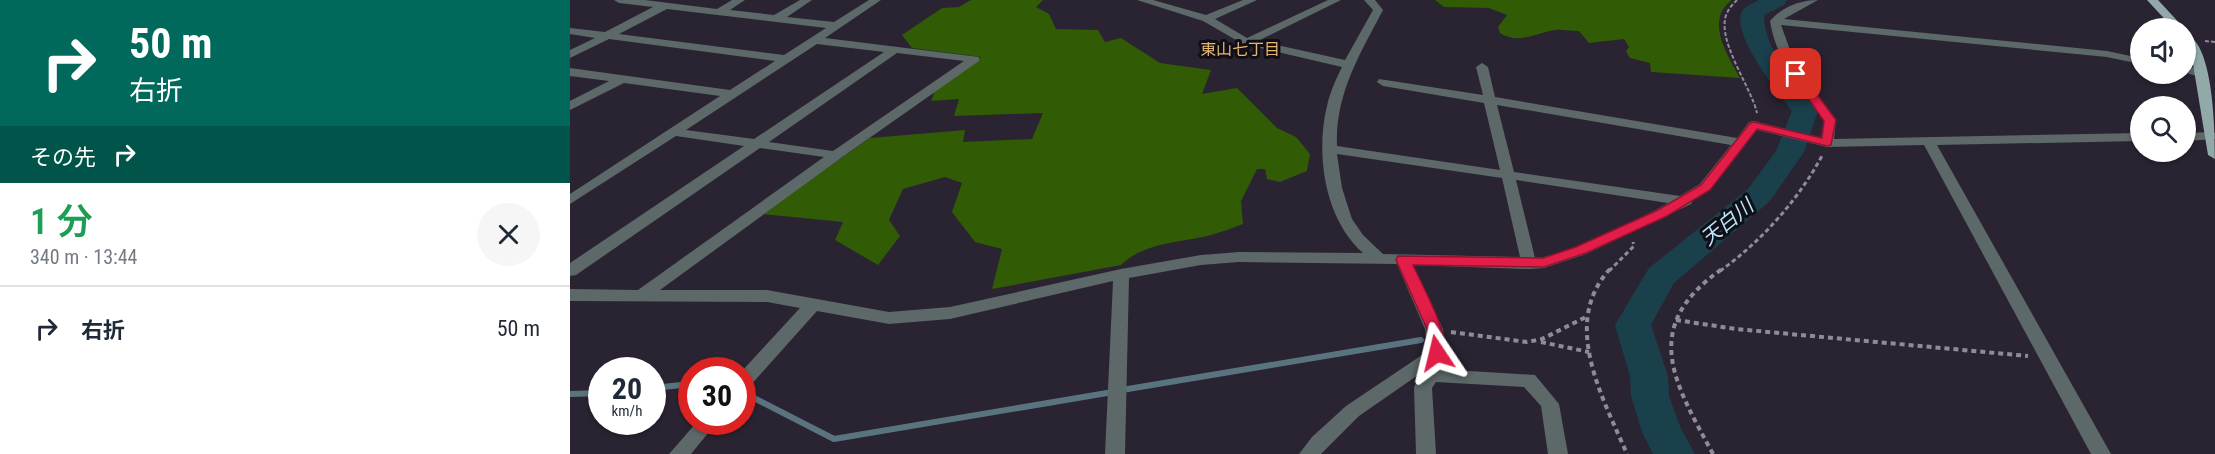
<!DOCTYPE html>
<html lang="ja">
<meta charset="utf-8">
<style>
:root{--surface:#fff;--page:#f6f6f7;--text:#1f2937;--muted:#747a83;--line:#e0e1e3}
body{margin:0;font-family:"Roboto Condensed","Noto Sans JP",sans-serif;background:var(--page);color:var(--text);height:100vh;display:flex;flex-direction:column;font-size:22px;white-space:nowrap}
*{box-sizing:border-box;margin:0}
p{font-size:20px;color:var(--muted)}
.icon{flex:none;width:33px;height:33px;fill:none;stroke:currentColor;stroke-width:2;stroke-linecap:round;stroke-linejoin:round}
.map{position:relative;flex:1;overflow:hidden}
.sheet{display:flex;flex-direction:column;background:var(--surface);width:570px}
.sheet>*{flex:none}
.guide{background:#00695c;color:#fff;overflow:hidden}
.fabs{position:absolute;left:1560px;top:18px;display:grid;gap:12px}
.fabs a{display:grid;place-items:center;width:66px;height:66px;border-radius:50%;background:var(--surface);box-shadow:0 2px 4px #0004;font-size:30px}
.speed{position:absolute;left:18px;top:357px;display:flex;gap:12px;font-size:30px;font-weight:700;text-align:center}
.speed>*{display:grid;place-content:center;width:78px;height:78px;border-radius:50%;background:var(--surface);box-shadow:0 2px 4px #0004;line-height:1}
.speed small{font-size:15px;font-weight:400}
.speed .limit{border:9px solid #d22;background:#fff;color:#111}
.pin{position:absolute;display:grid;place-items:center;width:51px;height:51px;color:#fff;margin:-26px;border-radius:12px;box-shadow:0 3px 9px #0006}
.me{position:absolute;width:66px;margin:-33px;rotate:350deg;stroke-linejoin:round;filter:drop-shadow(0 0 4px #0008)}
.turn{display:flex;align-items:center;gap:21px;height:126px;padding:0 30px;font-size:27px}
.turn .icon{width:78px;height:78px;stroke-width:2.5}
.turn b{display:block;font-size:42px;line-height:51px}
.then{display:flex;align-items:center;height:57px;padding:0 30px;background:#0003;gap:12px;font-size:22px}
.round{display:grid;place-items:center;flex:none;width:63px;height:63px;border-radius:32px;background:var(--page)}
.headline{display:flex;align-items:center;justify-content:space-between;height:102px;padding:0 30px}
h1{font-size:36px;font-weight:600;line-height:45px;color:#1e9e55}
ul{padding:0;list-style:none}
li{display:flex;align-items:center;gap:18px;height:84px;padding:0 30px;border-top:2px solid var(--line)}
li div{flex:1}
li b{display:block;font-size:22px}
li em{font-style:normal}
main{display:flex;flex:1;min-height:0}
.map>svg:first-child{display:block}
</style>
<main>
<section class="sheet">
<div class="guide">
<div class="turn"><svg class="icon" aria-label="right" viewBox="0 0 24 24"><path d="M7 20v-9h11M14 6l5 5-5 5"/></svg><div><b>50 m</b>右折</div></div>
<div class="then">その先<svg class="icon" aria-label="right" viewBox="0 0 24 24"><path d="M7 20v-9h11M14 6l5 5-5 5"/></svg></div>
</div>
<div class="headline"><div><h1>1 分</h1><p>340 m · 13:44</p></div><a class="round"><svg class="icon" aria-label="close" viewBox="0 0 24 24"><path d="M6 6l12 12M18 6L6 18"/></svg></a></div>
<ul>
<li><svg class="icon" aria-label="right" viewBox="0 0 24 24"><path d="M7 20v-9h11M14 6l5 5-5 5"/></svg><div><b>右折</b></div><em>50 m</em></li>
</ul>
</section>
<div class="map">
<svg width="1645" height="454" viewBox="0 0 1645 454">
<rect width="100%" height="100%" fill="#2a2332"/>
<!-- forest -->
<g fill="#315b04">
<path d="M401,0H473L466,7L479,14L486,29L528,30L535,42L551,38L590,63L641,70L632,94L667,88L707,128L726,137L740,154L737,171L710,182L697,179L695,169H687L671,201L673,224C662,228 652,232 641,235C610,243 575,242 551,265L422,289L432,249L405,242L382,212L392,183L375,177L333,189L319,220L330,236L308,265L265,240L273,222L191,214L300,138L395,130L393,142L462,139L473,113L384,116L389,99L361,101L365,91L411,57L342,48L332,35L372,8L389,7Z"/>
<path d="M865,0H1162C1134,20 1158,56 1170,78L1081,72L1080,63L1060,58L1056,51L1059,47L1054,39L1019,43L1009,31C1001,31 992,29 985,30C965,33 949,45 930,33L928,27L937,15L919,8L874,7Z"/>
</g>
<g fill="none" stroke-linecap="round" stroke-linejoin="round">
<!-- stream -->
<g stroke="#5a747f" stroke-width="6">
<polyline points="82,388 122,384"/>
<polyline points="552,390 851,340"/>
<polyline points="172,392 264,439 543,392"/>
<polyline points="0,394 32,393"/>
</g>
<!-- river -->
<path fill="#1a404c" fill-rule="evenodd" d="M1189,0H1217L1214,5L1194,15C1194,53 1228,82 1248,111L1234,152L1200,201L1104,283L1081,325L1098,376L1099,396L1111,429L1125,454H1083L1072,432L1061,396L1060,376L1045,325L1079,268L1178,189L1206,151L1222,111C1209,93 1158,32 1173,10C1177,5 1184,3 1189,0Z"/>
<!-- path-far2 -->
<g stroke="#918b98" stroke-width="2" stroke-dasharray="4 2" stroke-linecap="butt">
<path d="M1167,0C1164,3 1160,7 1158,11C1143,36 1181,86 1187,113"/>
<polyline points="1635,41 1645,42"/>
</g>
<!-- path-far1 -->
<g stroke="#918b98" stroke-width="3" stroke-dasharray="4.5 3" stroke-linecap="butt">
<polyline points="1039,271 1064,246 1063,242"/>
<path d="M1150,271C1192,241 1229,199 1253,154"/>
</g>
<!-- path -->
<g stroke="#918b98" stroke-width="4" stroke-dasharray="5 4" stroke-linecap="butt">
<path d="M1040,269C990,323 1033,398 1057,454"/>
<polyline points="1106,320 1166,329 1458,356"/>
<polyline points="881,332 957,342 972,339 1016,317"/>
<polyline points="971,342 1019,352"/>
<path d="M1143,454C1104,382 1069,327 1152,269"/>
</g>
<!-- street -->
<g fill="#5d6868" fill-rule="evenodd">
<path d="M44,0H75L147,9L162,0H175L160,10L204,15L230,0H242L217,17L264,22L299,0H311L255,38L409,57V61L271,158L90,290H197L319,312L380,307L551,269L631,255L669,252L793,253C755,220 745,154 757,106C760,92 766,79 772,67L673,44L633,21L567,0H583L636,15L673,0H687L645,19L677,38L758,0H771L688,41L775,60L803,10L794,0H805L813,10C790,54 765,94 767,146L930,170L914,103L813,86L807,82L809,79L913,95L906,67L912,63L918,67L925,97L1167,138L1179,122L1184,121L1251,138L1254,120C1231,89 1206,60 1200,21C1212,7 1230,0 1248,0L1214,19L1537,51L1570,58V64L1537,57L1211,25L1224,61L1266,120L1264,139L1570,133V141L1367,145L1541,454H1521L1354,145L1257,147L1187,130L1140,190L1123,200L1121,204L1016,254L974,268L959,269L843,265L873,329L876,353L865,365L867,369L965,375L989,404L998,454H978L971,406L954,387L866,382L862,388L866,454H846L844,387L851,373L789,416L751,454H729L742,437L776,406L858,351L855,329L827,264L669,262L631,265L559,278L555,454H535L543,281L380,319L319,324L247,311L178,388L172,390V371L230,308L197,302L0,301V289L68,290L254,157L190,148L6,275L0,276V263L174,146L106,136L0,204V194L150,96L54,83L0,110V101L39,81L0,76V68L160,90L205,61L39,39L0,58V50L25,38L0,34V28L35,32L83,7L49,3ZM97,9L256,28L214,55L49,34ZM247,44L314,52L184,139L116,130ZM327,53L394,61L263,151L199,142ZM927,105L1161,145L1130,184L1110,196L944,172ZM767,154L932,178L950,257L813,254L793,235L782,219L772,188ZM946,180L1098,203C1075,217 990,258 965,258Z"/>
<polygon points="1616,66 1635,70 1637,73 1631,77 1616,73"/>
<polygon points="1616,133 1642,132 1645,133 1645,139 1616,141"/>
<polygon points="127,422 147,422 121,454 99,454"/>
</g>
<!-- primary -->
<g fill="#92a9a9" fill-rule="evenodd">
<polygon points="1577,0 1588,0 1614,28 1603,28"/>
<path d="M1616,34C1644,44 1645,133 1645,159L1638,155L1621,52L1616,44Z"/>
</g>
</g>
<!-- route -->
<path fill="#e11d48" stroke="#92132f" stroke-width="1.5" d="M1226,71L1230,72L1266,120L1261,145L1257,146L1187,129L1140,190L1097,216L1016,253L974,267L843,265C851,284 883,339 873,357H861L857,329L826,260L828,256L973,258L1006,247L1088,210L1131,185L1180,123L1184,122L1252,138L1254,121L1221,74Z"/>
<g text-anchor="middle" stroke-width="6" stroke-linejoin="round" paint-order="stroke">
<!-- far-neighbourhood labels -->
<g font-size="16" fill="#e5b774" stroke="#110e15">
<text x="670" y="55">東山七丁目</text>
</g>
<!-- water labels -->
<g font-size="20" font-style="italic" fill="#b5e9fd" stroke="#110e15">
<text transform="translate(1157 222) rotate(-39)" y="7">天白川</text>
</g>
</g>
</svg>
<div class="fabs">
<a><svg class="icon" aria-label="sound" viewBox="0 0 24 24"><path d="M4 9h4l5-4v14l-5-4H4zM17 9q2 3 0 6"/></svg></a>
<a><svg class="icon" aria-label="search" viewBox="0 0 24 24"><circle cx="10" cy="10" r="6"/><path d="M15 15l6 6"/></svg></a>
</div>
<div class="speed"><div>20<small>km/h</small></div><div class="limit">30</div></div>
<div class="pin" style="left:1226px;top:74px;background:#d93025"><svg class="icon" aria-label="arrive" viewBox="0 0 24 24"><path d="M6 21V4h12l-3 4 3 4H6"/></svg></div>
<svg class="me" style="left:867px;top:353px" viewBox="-20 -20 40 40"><path d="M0-17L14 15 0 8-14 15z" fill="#e11d48" stroke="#fff" stroke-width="4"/></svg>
</div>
</main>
